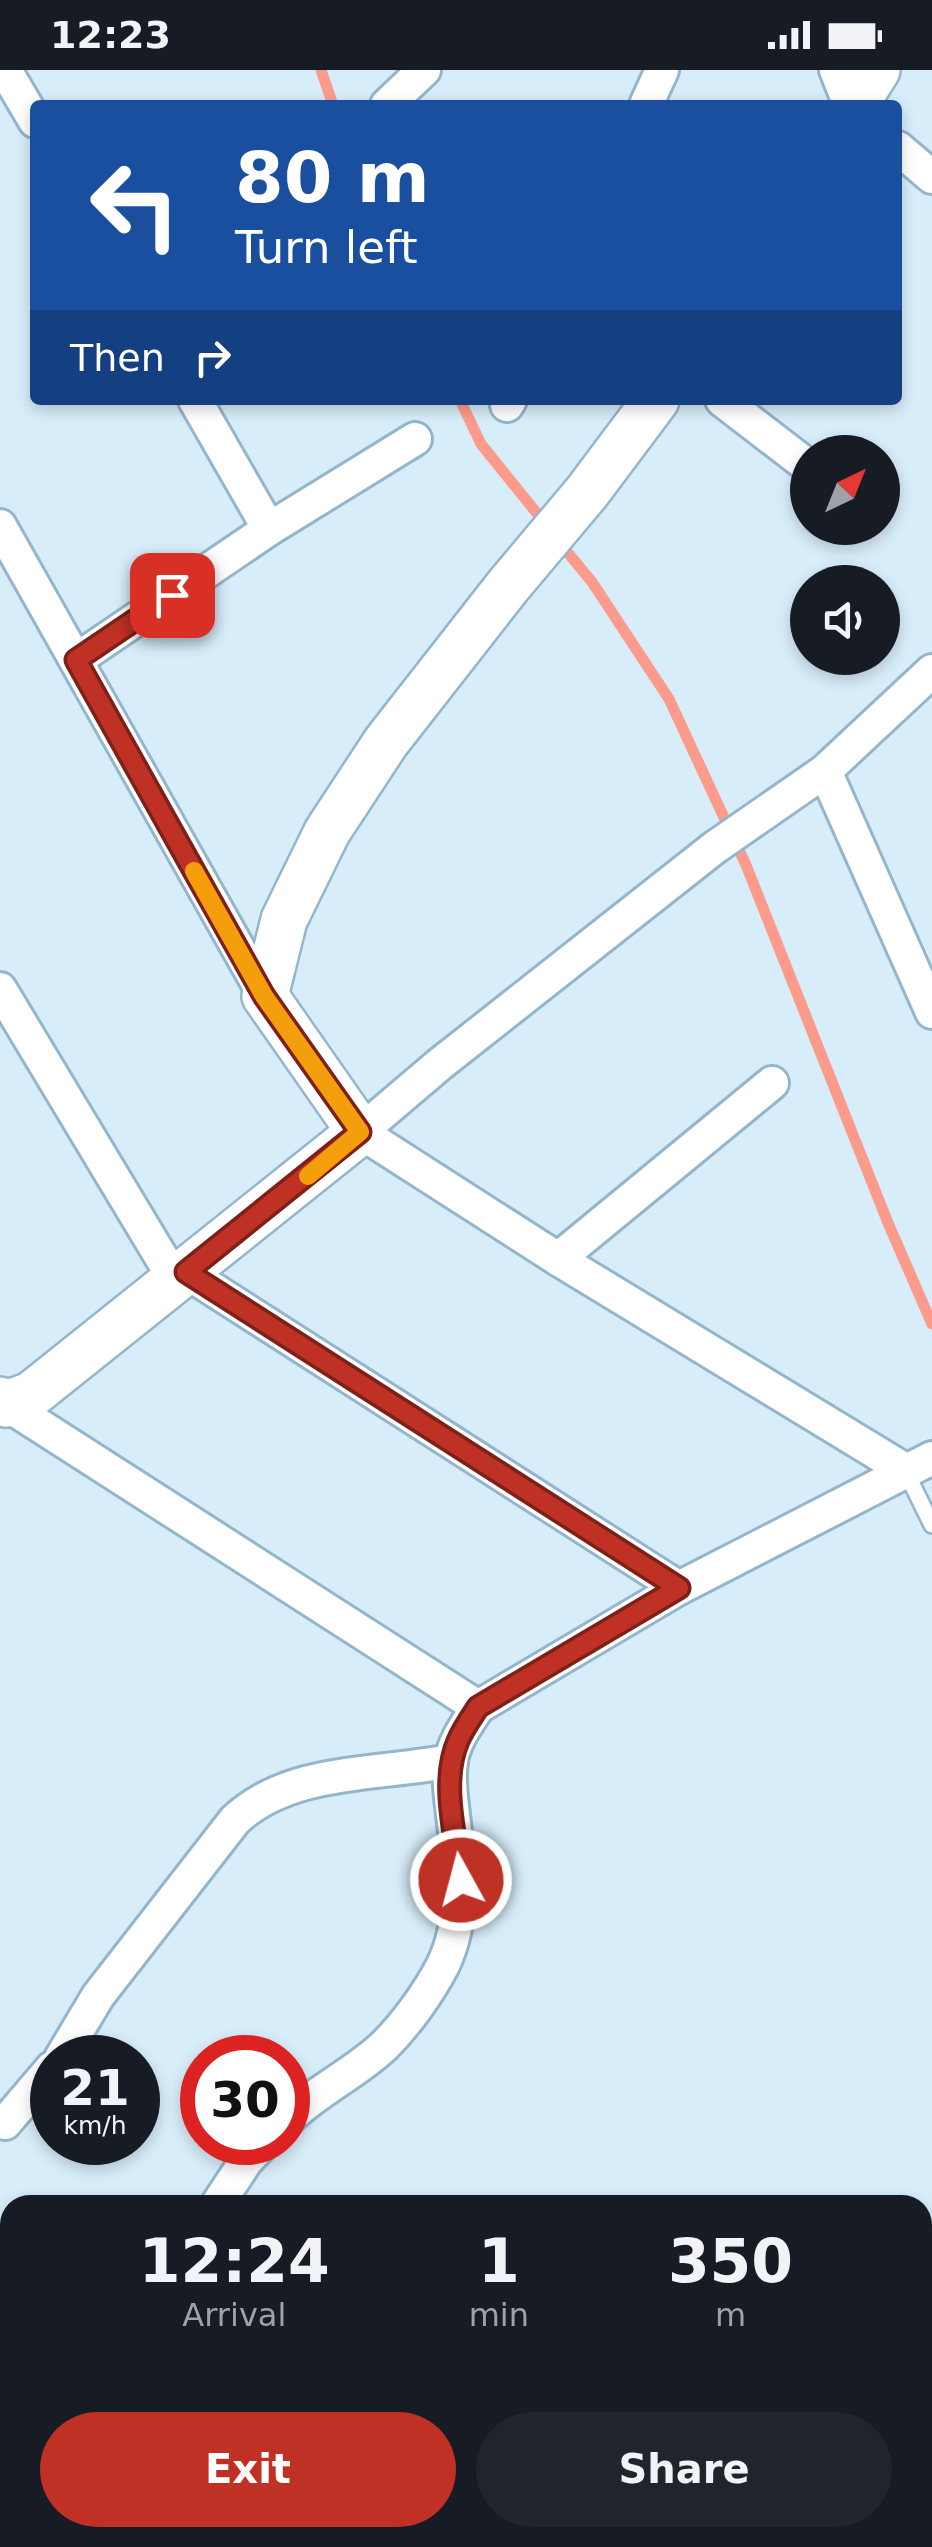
<!DOCTYPE html>
<style>
:root{--surface:#171b24;--page:#20242c;--text:#f1f3f6;--muted:#9ea1a6;--accent:#bf3125}
body{margin:0;font-family:"DejaVu Sans",sans-serif;background:var(--page);color:var(--text);height:100vh;display:flex;flex-direction:column;font-size:38px;white-space:nowrap}
*{box-sizing:border-box;margin:0}
p{font-size:32px;color:var(--muted)}
.icon{flex:none;width:55px;height:55px;fill:none;stroke:currentColor;stroke-width:2;stroke-linecap:round;stroke-linejoin:round}
.map{position:relative;flex:1;overflow:hidden}
.side{position:absolute;left:0px;top:2125px;width:932px;height:352px;display:flex;flex-direction:column;background:var(--surface);border-radius:30px 30px 0 0;box-shadow:0 5px 15px #0003}
.side>*{flex:none}
.hud{position:absolute;left:30px;top:30px;width:872px;height:305px;border-radius:10px;box-shadow:0 5px 15px #0003;background:#1a4fa0;color:#fff;overflow:hidden}
.needle{width:65px;rotate:43deg}
.buttons{position:absolute;left:790px;top:365px;display:grid;gap:20px}
.buttons a{display:grid;place-items:center;width:110px;height:110px;border-radius:50%;background:var(--surface);box-shadow:0 5px 15px #0003;font-size:50px}
.speed{position:absolute;left:30px;top:1965px;display:flex;gap:20px;font-size:50px;font-weight:700;text-align:center}
.speed>*{display:grid;place-content:center;width:130px;height:130px;border-radius:50%;background:var(--surface);box-shadow:0 5px 15px #0003;line-height:1}
.speed small{font-size:25px;font-weight:400}
.speed .limit{border:15px solid #d22;background:#fff;color:#111}
.pin{position:absolute;display:grid;place-items:center;width:85px;height:85px;color:#fff;margin:-42px;border-radius:20px;box-shadow:0 5px 15px #0006}
.me{position:absolute;width:110px;margin:-55px;rotate:353deg;stroke-linejoin:round;filter:drop-shadow(0 0 8px #0008)}
.turn{display:flex;align-items:center;gap:35px;height:210px;padding:0 40px;font-size:45px}
.turn .icon{width:130px;height:130px;stroke-width:2.5}
.turn b{display:block;font-size:70px;line-height:85px}
.then{display:flex;align-items:center;height:95px;padding:0 40px;background:#0003;gap:20px;font-size:38px}
.eta{display:flex;justify-content:space-evenly;align-items:center;height:170px;text-align:center}
.eta b{font-size:60px;font-weight:700;line-height:70px}
.button{display:flex;gap:20px;margin-top:auto;padding:20px 40px}
.button a{flex:1;height:115px;border-radius:60px;background:var(--accent);color:#fff;font-size:40px;font-weight:700;line-height:115px;text-align:center}
.button a+a{background:var(--page);color:var(--text)}
.status{display:flex;justify-content:space-between;align-items:center;height:70px;padding:0 50px;background:var(--surface);direction:ltr}
.status svg{height:28px;fill:currentColor}
.map>svg:first-child{display:block}
</style>
<div class="status"><b>12:23</b><svg viewBox="0 0 49 12"><path d="M0 12V9h3v3zM5 12V6h3v6zM10 12V3h3v9zM15 12V0h3v12zM26 1h20v11H26zM47 4h2v5h-2z"/></svg></div>
<div class="map">
<svg width="932" height="2477" viewBox="0 0 932 2477">
<rect width="100%" height="100%" fill="#d8edfa"/>
<g fill="none" stroke-linecap="round" stroke-linejoin="round">
<!-- stream -->
<g stroke="#fc9b8b" stroke-width="11">
<polyline points="321,0 333,35"/>
<polyline points="460,330 481,374 548,457"/>
<polyline points="559,472 592,512 669,629 746,795 888,1153 932,1254"/>
</g>
<!-- lane casing -->
<g stroke="#94b6cb" stroke-width="20">
<polyline id="lane" points="905,1400 932,1455"/>
</g>
<!-- street casing -->
<g stroke="#94b6cb" stroke-width="38">
<g id="street">
<polyline points="5,0 35,51"/>
<polyline points="836,0 850,35"/>
<polyline points="387,35 424,0"/>
<polyline points="646,35 662,0"/>
<polyline points="898,78 932,107"/>
<polyline points="195,330 269,459"/>
<polyline points="722,330 808,396"/>
<polyline points="507,335 510,330"/>
<polyline points="0,456 265,926"/>
<polyline points="76,590 269,459 415,369"/>
<polyline points="825,701 932,942"/>
<polyline points="0,919 175,1210"/>
<polyline points="558,1189 772,1013"/>
<polyline points="186,1202 679,1518"/>
<polyline points="6,1334 478,1637"/>
<polyline points="905,1400 558,1189 360,1062 440,994 714,778 825,701 932,601"/>
<path d="M61,1988L98,1926L235,1750C290,1698 380,1705 451,1691"/>
<path d="M288,2049C317,2020 356,2003 385,1975C407,1953 429,1922 443,1895C466,1847 459,1795 453,1745C451,1727 448,1709 451,1691C454,1671 467,1654 478,1637L679,1518L932,1388"/>
<polyline points="5,2053 52,1998"/>
<polyline points="217,2135 246,2091 264,2072"/>
<polyline points="0,2418 10,2410"/>
</g>
</g>
<!-- secondary casing -->
<g stroke="#94b6cb" stroke-width="50">
<g id="secondary">
<polyline points="855,35 877,0"/>
<polyline points="0,1330 6,1334 31,1325 360,1062 265,926 284,850 327,762 386,672 508,516 587,422 656,330"/>
</g>
</g>
<!-- lane -->
<use href="#lane" stroke="#fff" stroke-width="15"/>
<!-- street -->
<use href="#street" stroke="#fff" stroke-width="32"/>
<!-- secondary -->
<use href="#secondary" stroke="#fff" stroke-width="45"/>
</g>
<g fill="none" stroke-linecap="round" stroke-linejoin="round">
<!-- route casing -->
<g stroke="#7c2018" stroke-width="25">
<path id="route" d="M172,525L76,590L264,926L360,1062L186,1202L679,1518L478,1637C471,1648 463,1659 458,1671C440,1712 456,1767 461,1810"/>
</g>
<!-- route -->
<use href="#route" stroke="#bf3125" stroke-width="18"/>
<!-- slow -->
<polyline stroke="#f59e0b" stroke-width="18" points="194,801 264,926 360,1062 308,1106"/>
</g>
</svg>
<div class="buttons">
<a><svg class="needle" viewBox="-14 -14 28 28"><path d="M0-13l5 13h-10z" fill="#e53935"/><path d="M0 13l5-13h-10z" fill="#9ea1a6"/></svg></a>
<a><svg class="icon" aria-label="sound" viewBox="0 0 24 24"><path d="M4 9h4l5-4v14l-5-4H4zM17 9q2 3 0 6"/></svg></a>
</div>
<div class="speed"><div>21<small>km/h</small></div><div class="limit">30</div></div>
<div class="pin" style="left:172px;top:525px;background:#d93025"><svg class="icon" aria-label="arrive" viewBox="0 0 24 24"><path d="M6 21V4h12l-3 4 3 4H6"/></svg></div>
<svg class="me" style="left:461px;top:1810px" viewBox="-20 -20 40 40"><circle r="17" fill="#bf3125" stroke="#fff" stroke-width="3"/><path d="M0-11L8 9 0 5-8 9z" fill="#fff"/></svg>
<div class="hud">
<div class="turn"><svg class="icon" aria-label="left" viewBox="0 0 24 24"><path d="M17 20v-9H6M10 6l-5 5 5 5"/></svg><div><b>80 m</b>Turn left</div></div>
<div class="then">Then<svg class="icon" aria-label="right" viewBox="0 0 24 24"><path d="M7 20v-9h11M14 6l5 5-5 5"/></svg></div>
</div>
<section class="side">
<div class="eta">
<div><b>12:24</b><p>Arrival</p></div>
<div><b>1</b><p>min</p></div>
<div><b>350</b><p>m</p></div>
</div>
<div class="button"><a>Exit</a><a>Share</a></div>
</section>
</div>
